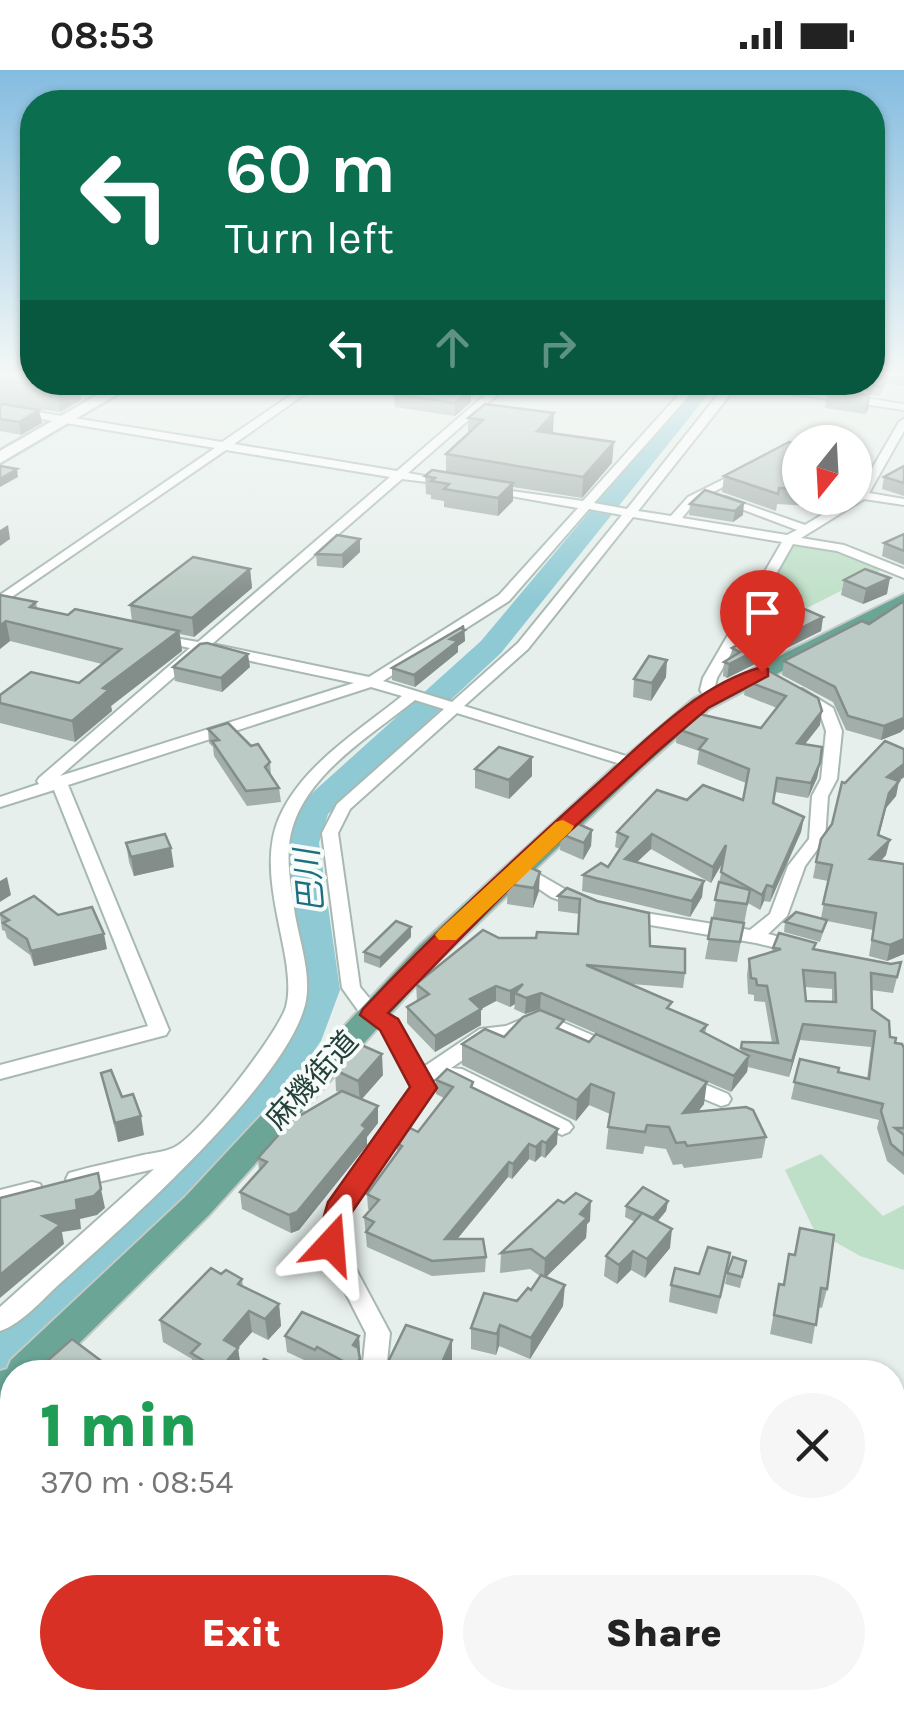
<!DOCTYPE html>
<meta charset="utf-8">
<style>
:root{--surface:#fff;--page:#f6f6f6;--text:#222;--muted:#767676;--accent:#d93025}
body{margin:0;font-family:Karla,"Noto Sans JP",sans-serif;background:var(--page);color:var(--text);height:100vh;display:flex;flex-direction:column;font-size:38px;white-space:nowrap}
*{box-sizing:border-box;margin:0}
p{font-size:32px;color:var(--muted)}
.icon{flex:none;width:55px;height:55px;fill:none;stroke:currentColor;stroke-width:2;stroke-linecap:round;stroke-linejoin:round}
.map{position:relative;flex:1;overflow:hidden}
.panel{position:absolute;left:0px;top:1290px;width:905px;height:350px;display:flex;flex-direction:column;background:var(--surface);border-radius:40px 40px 0 0;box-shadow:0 2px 8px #0004}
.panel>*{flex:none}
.top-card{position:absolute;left:20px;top:20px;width:865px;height:305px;border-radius:40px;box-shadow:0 2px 8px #0004;background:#0b6e4f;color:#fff;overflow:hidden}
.needle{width:65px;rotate:198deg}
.tools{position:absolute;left:782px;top:355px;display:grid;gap:20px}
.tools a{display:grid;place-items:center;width:90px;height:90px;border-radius:50%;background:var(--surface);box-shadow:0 2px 8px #0004;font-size:50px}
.pin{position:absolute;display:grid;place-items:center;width:85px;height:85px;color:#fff;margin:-102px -42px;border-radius:50% 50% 50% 0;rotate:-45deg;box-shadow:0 0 10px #0007}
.pin .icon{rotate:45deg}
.me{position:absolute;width:110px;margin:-55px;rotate:19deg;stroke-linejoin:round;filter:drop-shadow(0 0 8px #0008)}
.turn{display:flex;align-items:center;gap:35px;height:210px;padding:0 40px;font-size:45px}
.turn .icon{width:130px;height:130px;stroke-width:2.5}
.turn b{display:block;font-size:70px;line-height:85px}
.lanes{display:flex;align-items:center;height:95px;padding:0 40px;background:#0003;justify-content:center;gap:50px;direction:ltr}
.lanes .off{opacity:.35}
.round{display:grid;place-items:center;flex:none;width:105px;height:105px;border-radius:52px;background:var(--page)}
.summary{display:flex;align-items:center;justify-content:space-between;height:170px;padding:0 40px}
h1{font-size:60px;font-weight:800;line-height:75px;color:#1e9e55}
.button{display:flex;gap:20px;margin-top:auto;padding:20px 40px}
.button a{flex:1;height:115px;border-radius:60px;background:var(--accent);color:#fff;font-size:40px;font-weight:800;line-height:115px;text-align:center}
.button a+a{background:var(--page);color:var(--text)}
.status{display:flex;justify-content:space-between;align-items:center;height:70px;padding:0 50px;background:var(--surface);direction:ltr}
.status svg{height:28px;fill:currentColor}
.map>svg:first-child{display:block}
</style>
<div class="status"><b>08:53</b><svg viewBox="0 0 49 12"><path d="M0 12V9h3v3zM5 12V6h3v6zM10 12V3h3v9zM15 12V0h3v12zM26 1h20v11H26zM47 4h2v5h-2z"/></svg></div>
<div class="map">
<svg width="904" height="1640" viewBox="0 0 904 1640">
<rect width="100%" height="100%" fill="#e6efeb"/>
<!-- green -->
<g fill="#bfe0c8">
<polygon points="794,475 832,480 882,500 807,538 767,522"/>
<polygon points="821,1084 883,1146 904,1135 904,1200 860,1186 814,1160 785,1100"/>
</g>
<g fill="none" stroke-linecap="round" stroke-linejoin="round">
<!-- river -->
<polygon fill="#8ec9d4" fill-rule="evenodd" points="698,312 718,312 501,583 328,744 319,773 340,920 321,971 264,1051 108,1213 17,1296 0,1302 0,1252 76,1187 234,1029 283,967 302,920 285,773 301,733 481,571"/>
<!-- street casing -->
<g stroke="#a8b8b2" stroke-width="4">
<g id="street">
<path d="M310,312H322L234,374L397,401L500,312H512L408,403L452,411V415L402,409L212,574L369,607L499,525L578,438L494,423L490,422V418L583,431L690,312H701L594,433L627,439L728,312H757L904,334V340L737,316L638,441L671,446L688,427L742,400L746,401V405L696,431L682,448L787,465L797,460L715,429L725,427L805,455L850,428H855L899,352L904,349V361L869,423L904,429V435L864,429L801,468L844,475L904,499V508L837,481L793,474L717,608L714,620L720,628L713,632L708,631L700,620L703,608L782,472L633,447L528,579L464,636L639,690L641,693L639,696H627L457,643L350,739L338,763L360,917L379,940L396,950L422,998L480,959L506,956L539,942L617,976L620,981L617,986H603L539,957L516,967L492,970L451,998L462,999L569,1052L573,1057L569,1062L562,1065L448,1009L447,1001L430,1012L433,1018L430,1023L349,1142L342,1173L390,1263L386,1302H362L366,1263L320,1173L330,1134L412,1018L382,959L365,950L342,918L322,763L337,734L444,639L415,630C368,668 295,710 289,776C287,799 292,822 295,845C300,873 312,906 305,935C285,1013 128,1153 65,1209C46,1225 24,1253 0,1261V1237L154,1099L77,1117L69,1115L66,1109L69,1103C93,1096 119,1091 143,1085C152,1083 164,1082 173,1078C198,1067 277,965 286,937C290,922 288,906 286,891C279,847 260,792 279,748C302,695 359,661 402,626L371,617L68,715L169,960L166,965L0,1009V995L148,956L54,720L0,737V727L39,714L37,711L39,708L190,578L152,570V564L198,572L390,407L226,380L0,535V525L215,378L0,342V336L222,372ZM589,439L622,445L518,573L452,632L383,611L509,531ZM204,581L354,613L60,706Z"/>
<polygon points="802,619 833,638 842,661 837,709 828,726 825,769 805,796 787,846 768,864 804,873 807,877 804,881 798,883 756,873 621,850 618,846 627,840 750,860 770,844 788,796 809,769 812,726 821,709 826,661 819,640 795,623"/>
<polygon points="523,795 587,832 578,837 551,827 517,804 514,800 517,796"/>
<polygon points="685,1006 728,1024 731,1029 728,1034 721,1036 678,1018 675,1013 678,1008"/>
<polygon points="32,1112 40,1114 43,1120 40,1126 0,1136 0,1120"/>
<polygon points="280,1628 310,1628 306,1640 276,1640"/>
<polygon points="630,1628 669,1628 676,1640 636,1640"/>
</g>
</g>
<!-- secondary casing -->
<g stroke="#a4bbb3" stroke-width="5">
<polygon id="secondary" points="120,312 138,312 0,393 0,381"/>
</g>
<!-- primary casing -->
<g stroke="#c2cac8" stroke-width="4">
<polygon id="primary" points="904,524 904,538 709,639 642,698 439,890 209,1145 50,1302 12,1302 12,1338 0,1342 0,1301 7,1299 11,1290 185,1127 419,876 624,688 693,629"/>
</g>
<!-- street -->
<use href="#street" fill="#fff" fill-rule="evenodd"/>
<!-- secondary -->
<use href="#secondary" fill="#fff" fill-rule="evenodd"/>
<!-- primary -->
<use href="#primary" fill="#6aa596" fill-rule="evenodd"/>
</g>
<!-- wall -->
<g fill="#a1aea9" fill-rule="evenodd">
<polygon points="0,303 78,312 81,330 60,342 0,333"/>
<polygon points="872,303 904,303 904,316 886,314 879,326 870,325 868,339 865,344 825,338 828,320 836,315 836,312 872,312"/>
<polygon points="507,312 544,312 532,325 507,322"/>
<polygon points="394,324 471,332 455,346 395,337"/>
<polygon points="0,335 39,340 42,353 21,365 0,361"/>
<polygon points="468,348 553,363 612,393 582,428 513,417 513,431 498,446 444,437 444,431 431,429 431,425 426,424 425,406 446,402 446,384 468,364"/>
<polygon points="800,376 800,428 844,428 828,437 777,434 776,441 722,422 724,406"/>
<polygon points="904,396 904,426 882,419 884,407"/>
<polygon points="705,420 743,445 733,452 689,445 690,434"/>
<polygon points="904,464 904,495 882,486 884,473"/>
<polygon points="360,469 360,482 343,498 317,496 316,484"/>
<polygon points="250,499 252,518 194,567 180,564 182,581 111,636 112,641 75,672 0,653 0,625 79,613 102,594 10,571 0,579 0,525 36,532 37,538 68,545 132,551 130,535"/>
<polygon points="844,510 887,524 863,534 841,525"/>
<polygon points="823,547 821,561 727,608 723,606 724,592 731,587 732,578 747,570 747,564"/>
<polygon points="869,554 901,662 881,670 846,660 833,632 782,605 784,591"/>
<polygon points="464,556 465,571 458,576 458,582 415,617 392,610 392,598"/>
<polygon points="173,597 250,597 222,622 175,611"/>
<polygon points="767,600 820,655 805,674 820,693 817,708 808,728 775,722 773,733 804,747 801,762 770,832 764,831 760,840 748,833 737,892 705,889 723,792 711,813 651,779 637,792 702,827 690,847 582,821 583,805 608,797 620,779 615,777 617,762 687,730 743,730 746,713 697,694 699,681 676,673 677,659 761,658 777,638 744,625 746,611"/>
<polygon points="666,607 651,631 633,627 634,609"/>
<polygon points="208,659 270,692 271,705 279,718 281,732 247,736 214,686 213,677 209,673"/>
<polygon points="904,679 904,707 899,711 896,726 886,738 879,765 886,785 881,791 904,794 904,884 887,891 869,886 873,860 827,851 820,872 784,862 785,852 821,848 828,811 813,808 816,792 832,754 845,713"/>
<polygon points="532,687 532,706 509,729 475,718 475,699"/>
<polygon points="592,760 591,776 583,790 560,780 561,764"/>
<polygon points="126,773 174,797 134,806 129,792"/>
<polygon points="527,796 539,821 533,838 507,834 508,814"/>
<path d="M567,818L650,876L685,903L683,918L631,914L671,939L707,955L705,964L741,982L742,972L772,973L765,932L754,931V925L748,924L747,905L749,889L772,882L773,878L816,873L814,880L891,894L901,892L893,923L871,920L872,939L895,973L904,1016V1105L887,1091L877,1058L879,1050L791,1029L800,989L838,1002L867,1009L871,977L800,970L789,1007L748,997L747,1002L731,1022L540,939L525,944L514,939L515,934L510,937L496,931L481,939V955L435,982L407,953V937L417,931L416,914L499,868H536L578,864L579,844L558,841V826ZM805,917L832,919V932L806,931Z"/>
<polygon points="0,844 58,845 107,879 34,896 30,885 7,868 5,861 2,860"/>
<polygon points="411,867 380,898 364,892 364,882"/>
<polygon points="563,961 704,1034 698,1042 766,1067 762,1088 684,1098 682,1094 673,1095 666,1079 645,1076 643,1084 606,1079 610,1044 589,1035 576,1051 462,995 462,974"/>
<polygon points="335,1000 383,1005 362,1029 378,1036 378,1053 367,1067 367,1075 299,1160 291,1163 242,1139 240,1122 259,1101 258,1088 339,1022 336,1021"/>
<polygon points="101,1003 122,1027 144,1065 118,1072"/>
<polygon points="436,1010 473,1018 557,1074 545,1088 541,1086 535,1092 529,1089 512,1109 508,1107 457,1169 486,1187 485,1202 432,1206 367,1177 364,1147 371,1140 368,1139 367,1124 397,1082 397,1073 418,1062 444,1028 436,1024"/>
<polygon points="668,1131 666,1141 658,1151 670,1178 645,1208 631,1200 617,1214 604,1206 606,1186 635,1152 625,1147 626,1136"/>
<polygon points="590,1151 587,1154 586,1168 546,1207 563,1236 530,1289 499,1276 496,1285 471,1279 471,1258 531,1220 540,1206 530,1199 500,1203 501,1183"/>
<polygon points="730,1183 717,1244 669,1232 671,1215 699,1204"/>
<polygon points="789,1184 827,1219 822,1238 818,1237 812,1274 770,1264 779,1214 783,1215"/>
<polygon points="746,1191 740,1218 725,1214 727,1203"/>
<polygon points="221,1204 242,1209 243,1217 279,1234 281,1256 268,1270 252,1262 238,1278 241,1300 238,1302 194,1302 192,1289 163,1272 160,1250"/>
<polygon points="285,1266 359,1266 361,1302 335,1302 319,1293 317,1296 287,1282"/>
<polygon points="452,1291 447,1302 389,1302 388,1292"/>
<polygon points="46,1292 116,1302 49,1302"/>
<polygon points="12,1328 12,1533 0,1521 0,1334"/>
<polygon points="299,1628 404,1628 393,1640 301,1640"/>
<polygon points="615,1628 614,1633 610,1640 492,1640 492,1630"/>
<polygon points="685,1628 764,1628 757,1640 683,1640"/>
<polygon points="777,1628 885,1628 879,1640 776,1640"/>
</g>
<!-- shaded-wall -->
<g fill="#838d89">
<polygon points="887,305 886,314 879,326 880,317"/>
<polygon points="66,312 78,312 81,330 60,342 57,318"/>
<polygon points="532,312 544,312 532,325"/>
<polygon points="471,319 471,332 455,346 455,333"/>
<polygon points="871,320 868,339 865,344 868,325"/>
<polygon points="39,340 42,353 21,365 19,352"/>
<polygon points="554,343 553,363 537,361"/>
<polygon points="614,372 612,393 582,428 583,407"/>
<polygon points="17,399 18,407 0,417 0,409"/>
<polygon points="513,413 513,431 498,446 498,428"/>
<polygon points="830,428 844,428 828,437"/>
<polygon points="744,433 743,445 733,452 735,441"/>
<polygon points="8,455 10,469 0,476 0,460"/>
<polygon points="360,469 360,482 343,498 342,485"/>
<polygon points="250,499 252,518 194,567 192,548"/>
<polygon points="890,508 887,524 863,534 866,519"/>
<polygon points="823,547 821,561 727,608 729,594"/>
<polygon points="6,551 10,571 0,579 0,556"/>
<polygon points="464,556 465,571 458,576 458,582 415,617 414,605"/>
<polygon points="179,561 182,581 111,636 112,641 75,672 72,651 103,618"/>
<polygon points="248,584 250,597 222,622 221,608"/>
<polygon points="667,590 666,607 651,631 652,613"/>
<polygon points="822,641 820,655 794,688 797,673"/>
<polygon points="904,648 904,659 901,662 881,670 884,656"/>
<polygon points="532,687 532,706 509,729 509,710"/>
<polygon points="820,693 817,708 808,728 811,713"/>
<polygon points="904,694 904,707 884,722 887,707"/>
<polygon points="899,711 896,726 886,738 875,781 889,723"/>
<polygon points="804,747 801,762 770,832 773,817"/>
<polygon points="592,760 591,776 583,790 584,773"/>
<polygon points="652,764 651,779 624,804 625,789"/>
<polygon points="890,770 886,785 866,805 870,789"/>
<polygon points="726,775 724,790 711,813 713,797"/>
<polygon points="171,778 174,797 134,806 131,787"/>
<polygon points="540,802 539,821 533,838 534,818"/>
<polygon points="7,807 11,825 0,832 0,811"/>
<polygon points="704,811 702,827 690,847 692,831"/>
<polygon points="767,815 764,831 760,840 762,825"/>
<polygon points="411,857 411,867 380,898 380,888"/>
<polygon points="104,864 107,879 34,896 31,881"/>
<polygon points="904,869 904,884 887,891 890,875"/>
<polygon points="523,914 515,923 515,934 510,937 510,921"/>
<polygon points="496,916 496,931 481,939 481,955 435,982 435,966 470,929"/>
<polygon points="541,923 540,939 525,944 526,928"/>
<polygon points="803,954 800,970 789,1007 792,991"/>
<polygon points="382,984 383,1005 360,1031 358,1011"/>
<polygon points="749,986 747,1002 731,1022 734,1006"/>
<polygon points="707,1012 704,1034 680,1065 683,1043"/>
<polygon points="591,1014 589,1035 576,1051 577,1030"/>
<polygon points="378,1036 378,1053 367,1067 367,1075 299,1160 291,1163 289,1145"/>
<polygon points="141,1046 144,1065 118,1072 115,1053"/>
<polygon points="558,1059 557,1074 545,1088 546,1073"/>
<polygon points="542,1071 541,1086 535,1092 536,1077"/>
<polygon points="529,1074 529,1089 512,1109 513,1094"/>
<polygon points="509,1092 508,1107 445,1184 445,1169"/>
<polygon points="101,1119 105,1138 97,1145 80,1149 81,1159 62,1162 64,1174 0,1228 0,1205 43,1146"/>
<polygon points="591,1131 590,1151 587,1154 586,1168 544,1209 545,1189 580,1144"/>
<polygon points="668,1131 666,1141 650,1160 652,1149"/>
<polygon points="672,1159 670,1178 645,1208 647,1189"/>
<polygon points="633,1181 631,1200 617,1214 619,1195"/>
<polygon points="565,1215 563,1236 530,1289 531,1268"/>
<polygon points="279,1234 281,1256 268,1270 265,1249"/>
<polygon points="249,1241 252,1262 231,1286 238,1278 241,1300 238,1302 219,1302 224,1270"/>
<polygon points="500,1255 499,1276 496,1285 497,1264"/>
<polygon points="359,1266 360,1282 354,1292 353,1275"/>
<polygon points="452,1270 452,1291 447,1302 440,1302 440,1297"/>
<polygon points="360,1289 361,1302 354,1302 354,1297"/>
<polygon points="2,1546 9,1568 0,1575 0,1547"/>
<polygon points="381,1628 404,1628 393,1640 370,1640"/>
<polygon points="609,1628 615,1628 614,1633 610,1640 602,1640"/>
<polygon points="706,1628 704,1640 693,1640 694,1636"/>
<polygon points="758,1628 764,1628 757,1640 751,1640"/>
</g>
<!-- building -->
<g fill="#bbcac4" stroke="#838d89" stroke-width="2.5" fill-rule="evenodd">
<polygon points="0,303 32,303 32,312 66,312 57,318 0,310"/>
<polygon points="872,303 904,303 904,306 887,305 880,317 849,312 872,312"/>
<polygon points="410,312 426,312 471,319 455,333 394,324"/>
<polygon points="831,315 871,320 868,325 828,320"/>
<polygon points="2,334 39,340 19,352 0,349 0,335"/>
<polygon points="485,334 554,343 537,361 614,372 583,407 446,384 483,350 468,348"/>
<polygon points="789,372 800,376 800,419 779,418 778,424 724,406"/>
<polygon points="0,396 17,399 0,409"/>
<polygon points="904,396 904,413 884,407"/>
<polygon points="432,400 513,413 498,428 444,419 449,414 431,411 435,408 425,406"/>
<polygon points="705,420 744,433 735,441 690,434"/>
<polygon points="904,464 904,481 884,473"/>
<polygon points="337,465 360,469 342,485 316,484"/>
<polygon points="193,487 250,499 192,548 130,535"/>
<polygon points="865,499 890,508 866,519 844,510"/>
<polygon points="0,525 36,532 30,537 68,545 75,539 179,561 103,618 109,620 72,651 0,633 0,625 31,602 79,613 121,579 6,551 0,556"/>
<polygon points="904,531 904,648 884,656 848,646 835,617 784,591 862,551 869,554"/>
<polygon points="800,537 823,547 729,594 724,592 740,582 732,578 752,567 747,564"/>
<polygon points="464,556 461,558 465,560 450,569 458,571 414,605 392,598"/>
<polygon points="207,573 248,584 221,608 173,597 200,574"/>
<polygon points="649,586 667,590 652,613 634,609"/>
<polygon points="767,600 818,628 822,641 797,673 822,677 820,693 811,713 777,708 773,733 804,747 773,817 767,815 762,825 721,802 726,775 713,797 652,764 625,789 704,811 692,831 583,805 601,793 608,797 628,767 617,762 657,720 687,730 703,715 743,730 749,699 699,679 707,669 677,659 695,643 761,658 786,626 746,611"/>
<polygon points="228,653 251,676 258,674 270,692 265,697 279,718 246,721 212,671 219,670 208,659"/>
<polygon points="885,671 904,679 904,694 887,707 899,711 889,723 878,765 890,770 870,789 904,794 904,869 890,875 872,870 876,843 823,834 832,795 816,792 821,769 832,754 842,712 845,713"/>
<polygon points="499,677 532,687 509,710 475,699"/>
<polygon points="574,752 592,760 584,773 561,764"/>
<polygon points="165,764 171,778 131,787 126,773"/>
<polygon points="527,796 540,802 534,818 508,814"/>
<polygon points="719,812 750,820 747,834 715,830"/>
<polygon points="567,818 597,831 649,843 650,876 685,879 685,903 586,895 672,932 667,938 707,955 701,961 749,986 734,1006 541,923 526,928 515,923 523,914 510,921 496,916 470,929 481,939 435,966 407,937 429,924 416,914 483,860 499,868 536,868 537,862 578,864 580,829 558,826"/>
<polygon points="34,826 58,845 92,837 104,864 31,881 27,869 3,853 9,850 0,844"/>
<polygon points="796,842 827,850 822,862 785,852"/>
<polygon points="712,848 744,853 740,872 708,869"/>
<polygon points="396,851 411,857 380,888 364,882"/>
<path d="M779,863L816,873L813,879L891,894L901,892L897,907L871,903L872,939L889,951L890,967L896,968L895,973L902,974L904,978V1058H895L904,1065V1085L891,1074L881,1041L883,1034L794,1012L800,989L839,998L838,1002L869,1009L875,961L803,954L792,991L741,978L742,972L778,973L767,916L757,915L756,909L751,908L749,889L781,879L773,878ZM803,900L835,903L836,932L806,931Z"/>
<polygon points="540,940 564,950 557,958 589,972 596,964 707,1012 683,1043 746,1037 753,1040 766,1067 687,1076 685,1072 676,1073 669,1057 647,1055 645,1062 608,1057 614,1023 591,1014 577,1030 462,974 485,959 504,967 523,947"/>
<polygon points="359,974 382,984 358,1011 335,1000"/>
<polygon points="447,999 473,1012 471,1017 558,1059 546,1073 542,1071 536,1077 529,1074 513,1094 509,1092 445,1169 483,1169 486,1187 432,1191 366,1162 374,1152 364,1147 379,1130 367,1124 402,1076 397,1073 410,1058 418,1062 453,1017 436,1010"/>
<polygon points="111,1000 122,1027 133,1024 141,1046 115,1053 101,1003"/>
<polygon points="342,1021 378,1036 362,1055 366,1058 297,1142 289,1145 240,1122 267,1092 258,1088 291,1051"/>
<polygon points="98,1103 101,1119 94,1126 76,1130 77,1140 43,1146 60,1155 0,1205 0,1128"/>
<polygon points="643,1117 668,1131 653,1148 626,1136"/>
<polygon points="576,1123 591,1131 580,1144 587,1148 545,1189 531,1179 501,1183 558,1130 564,1133"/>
<polygon points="642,1143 672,1159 647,1189 633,1181 619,1195 606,1186"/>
<polygon points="800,1158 834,1165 827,1219 821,1218 816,1255 774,1245 779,1214 784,1215 789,1184 795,1185"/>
<polygon points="708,1177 730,1183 720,1227 671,1215 675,1198 699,1204"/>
<polygon points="733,1187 746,1191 742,1207 727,1203"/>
<polygon points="211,1198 221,1204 226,1200 242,1209 238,1214 279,1234 265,1249 249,1241 224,1270 238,1278 219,1300 191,1283 200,1274 160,1250"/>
<polygon points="541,1205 565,1215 531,1268 500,1255 497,1264 471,1258 484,1223 517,1231 528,1218 531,1220"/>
<polygon points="302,1242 359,1266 353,1275 358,1278 360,1289 354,1297 317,1277 315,1280 285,1266"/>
<polygon points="406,1255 452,1270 440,1297 429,1293 424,1302 418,1302 388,1292"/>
<polygon points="72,1269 116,1302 61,1302 46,1292"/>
<polygon points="264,1289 293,1302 255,1302"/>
<polygon points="12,1328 12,1517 0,1506 0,1334 5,1329"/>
<polygon points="158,1628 260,1628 268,1639 161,1640"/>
<polygon points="301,1628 381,1628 370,1640 314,1640"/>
<polygon points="494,1628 609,1628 602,1640 569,1640 553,1629 547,1640 509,1640 492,1630"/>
<polygon points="686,1628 758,1628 751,1640 725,1640 706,1628 694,1636"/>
<polygon points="779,1628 883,1628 876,1640 866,1635 863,1640 858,1640 839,1628 838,1640 778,1640"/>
</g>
<!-- sky -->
<linearGradient id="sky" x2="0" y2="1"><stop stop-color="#84bce0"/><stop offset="0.57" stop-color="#f4f8f6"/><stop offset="1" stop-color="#f4f8f6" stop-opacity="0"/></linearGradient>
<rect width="904" height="533" fill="url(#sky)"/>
<!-- route -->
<path fill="#d93025" stroke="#8d1f18" stroke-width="2.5" d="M762,597L768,599V606L708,638L659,680L526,801L388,943L398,949L437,1018L352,1142L342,1182L331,1185L321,1182L316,1174L328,1132L410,1017L380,960L360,945L363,939C437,860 515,788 595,716C644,672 697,615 762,597Z"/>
<!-- slow -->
<polygon fill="#f59e0b" points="563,750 574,756 571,761 456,870 439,870 435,865 439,860 556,752"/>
<g text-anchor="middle" stroke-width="8" stroke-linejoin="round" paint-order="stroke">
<!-- street labels -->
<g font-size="30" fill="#24423a" stroke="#f7fbf9">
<text transform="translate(312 1010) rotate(-48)" y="10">麻機街道</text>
</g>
<!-- water labels -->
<g font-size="32" font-style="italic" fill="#1c6f80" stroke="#f7fbf9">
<text transform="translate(309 811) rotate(-95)" y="11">巴川</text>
</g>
</g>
</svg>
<div class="tools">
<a><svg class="needle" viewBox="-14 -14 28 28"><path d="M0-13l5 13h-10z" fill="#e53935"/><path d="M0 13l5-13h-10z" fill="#767676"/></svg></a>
</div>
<div class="pin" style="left:762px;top:602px;background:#d93025"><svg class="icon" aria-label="arrive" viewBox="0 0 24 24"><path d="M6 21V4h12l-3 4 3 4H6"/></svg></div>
<svg class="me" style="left:331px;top:1174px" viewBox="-20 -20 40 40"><path d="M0-17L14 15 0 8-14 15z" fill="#d93025" stroke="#fff" stroke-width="4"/></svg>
<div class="top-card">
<div class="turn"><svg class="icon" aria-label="left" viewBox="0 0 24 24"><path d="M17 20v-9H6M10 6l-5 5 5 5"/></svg><div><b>60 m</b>Turn left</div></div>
<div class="lanes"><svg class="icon" aria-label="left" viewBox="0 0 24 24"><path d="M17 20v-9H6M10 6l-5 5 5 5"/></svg><svg class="icon off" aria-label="ahead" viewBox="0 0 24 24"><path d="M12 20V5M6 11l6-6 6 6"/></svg><svg class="icon off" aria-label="right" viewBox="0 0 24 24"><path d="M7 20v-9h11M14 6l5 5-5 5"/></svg></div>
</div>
<section class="panel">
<div class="summary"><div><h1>1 min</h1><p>370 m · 08:54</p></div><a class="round"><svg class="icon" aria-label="close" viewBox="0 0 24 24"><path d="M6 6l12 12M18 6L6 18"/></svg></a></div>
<div class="button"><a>Exit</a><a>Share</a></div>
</section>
</div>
